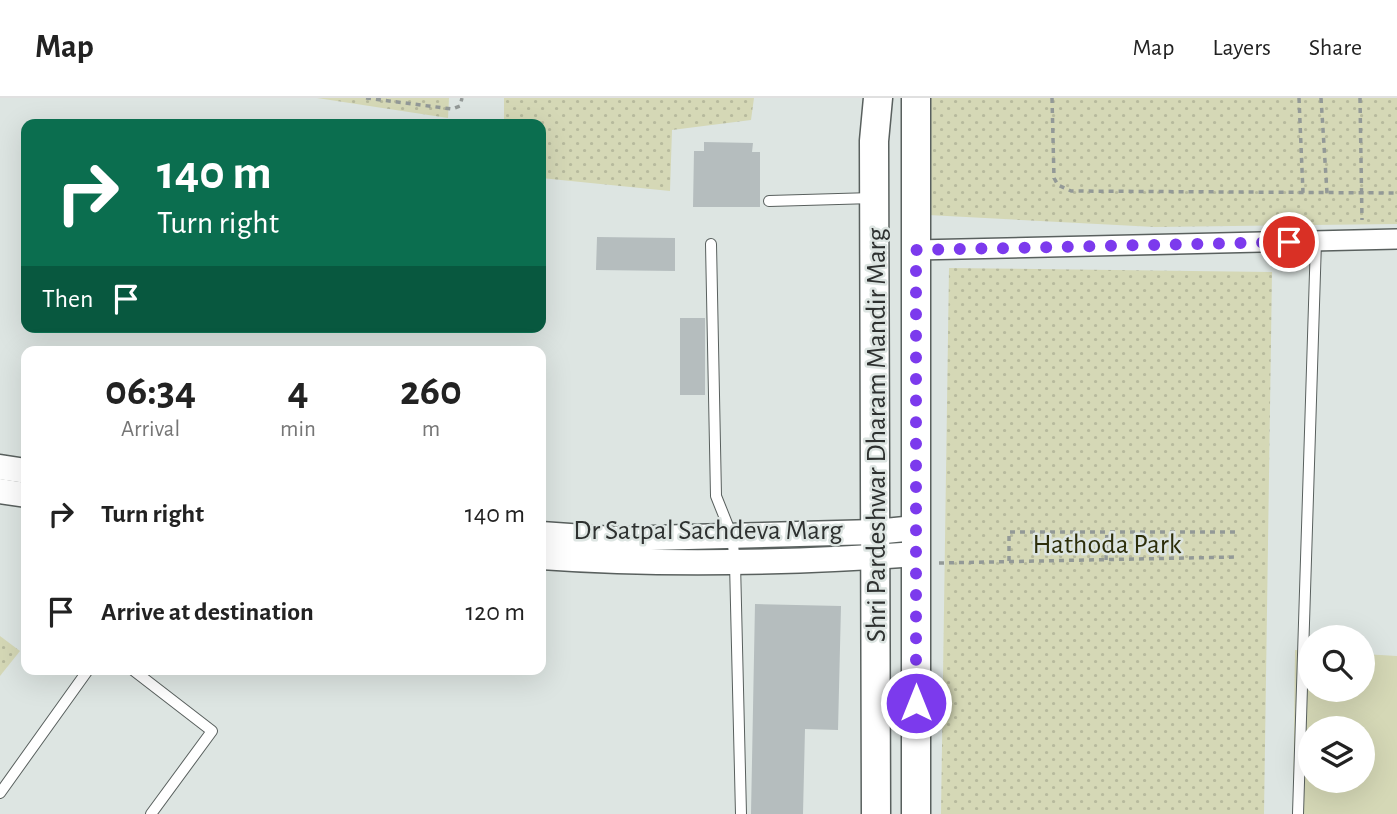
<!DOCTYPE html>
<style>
:root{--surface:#fff;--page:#f2f2f2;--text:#222;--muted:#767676;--line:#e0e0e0}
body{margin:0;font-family:"Alegreya Sans",sans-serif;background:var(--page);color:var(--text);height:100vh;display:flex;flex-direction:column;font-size:26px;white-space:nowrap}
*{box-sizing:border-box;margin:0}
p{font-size:23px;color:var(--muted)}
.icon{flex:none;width:38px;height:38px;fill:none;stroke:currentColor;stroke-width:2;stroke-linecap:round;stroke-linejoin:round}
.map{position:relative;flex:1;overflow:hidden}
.side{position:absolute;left:21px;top:248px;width:525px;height:329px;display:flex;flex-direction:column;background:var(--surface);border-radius:14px;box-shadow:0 7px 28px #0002}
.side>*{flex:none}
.top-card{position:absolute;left:21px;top:21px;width:525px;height:214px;border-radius:14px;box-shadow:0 7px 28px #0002;background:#0b6e4f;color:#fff;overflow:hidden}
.tools{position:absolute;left:1298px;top:527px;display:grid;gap:14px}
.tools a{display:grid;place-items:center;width:77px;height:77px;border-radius:50%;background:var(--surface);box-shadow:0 7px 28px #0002;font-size:35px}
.pin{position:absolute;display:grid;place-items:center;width:60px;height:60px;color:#fff;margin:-30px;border:4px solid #fff;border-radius:50%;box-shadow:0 2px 7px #0007}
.me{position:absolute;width:77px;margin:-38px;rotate:0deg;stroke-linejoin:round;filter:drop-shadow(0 0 5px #0008)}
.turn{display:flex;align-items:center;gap:24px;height:147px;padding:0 21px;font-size:32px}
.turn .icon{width:91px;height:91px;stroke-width:2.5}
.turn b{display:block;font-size:49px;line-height:60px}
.then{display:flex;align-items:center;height:66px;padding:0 21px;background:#0003;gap:14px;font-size:26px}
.eta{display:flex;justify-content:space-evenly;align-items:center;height:119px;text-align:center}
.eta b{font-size:42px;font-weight:700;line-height:49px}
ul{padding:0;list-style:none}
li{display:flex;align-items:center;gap:21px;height:98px;padding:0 21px}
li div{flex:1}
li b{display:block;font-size:26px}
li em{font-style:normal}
header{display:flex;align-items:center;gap:42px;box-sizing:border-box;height:98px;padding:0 35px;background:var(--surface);border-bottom:2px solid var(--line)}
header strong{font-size:33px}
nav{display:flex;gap:38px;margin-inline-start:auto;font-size:24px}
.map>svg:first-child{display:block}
</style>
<header>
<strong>Map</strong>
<nav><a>Map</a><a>Layers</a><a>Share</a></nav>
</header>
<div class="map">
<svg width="1397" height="716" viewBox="0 0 1397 716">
<defs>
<pattern id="green-dots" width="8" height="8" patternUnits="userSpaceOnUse" patternTransform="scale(1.75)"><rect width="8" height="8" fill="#d5d8b6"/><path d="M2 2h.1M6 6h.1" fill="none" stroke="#b7ba9d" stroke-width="1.8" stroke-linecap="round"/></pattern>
</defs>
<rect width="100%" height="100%" fill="#dde5e2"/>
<!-- green -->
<g fill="url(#green-dots)">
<polygon points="317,0 449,0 448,20"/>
<polygon points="504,0 754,0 751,22 672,32 670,93 541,80 541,26 504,26"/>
<polygon points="930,0 1397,0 1397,126 1155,129 928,117"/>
<polygon points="949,170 1272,174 1264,716 941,716"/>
<polygon points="0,538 20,553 0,578"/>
</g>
<!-- pitch -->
<path fill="#d5d8b6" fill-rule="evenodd" d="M1295,552L1311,553V592H1363V556L1397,558V716H1293ZM1311,630H1363V682H1311Z"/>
<!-- building -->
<g fill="#b5bdbe">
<polygon points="704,44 753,45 752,54 760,54 760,109 693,109 694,53 704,53"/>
<polygon points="597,139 675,140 675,173 596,172"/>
<rect x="680" y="220" width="25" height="77"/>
<polygon points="755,506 841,508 838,632 805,631 803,716 751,716"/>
</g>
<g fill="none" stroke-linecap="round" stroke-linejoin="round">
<!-- service casing -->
<g stroke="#59605e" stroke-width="12">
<g id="service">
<polyline points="769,103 873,100"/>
<polyline points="711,146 716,398 732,438 735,465 741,716"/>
<polyline points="133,572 212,633 151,716"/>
<polyline points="0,695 88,572"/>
<polyline points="1298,716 1316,143"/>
</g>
</g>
<!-- minor casing -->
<g stroke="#59605e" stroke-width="22">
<polyline id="minor" points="916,152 1397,141"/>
</g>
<!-- tertiary casing -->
<g stroke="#59605e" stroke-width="27">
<g id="tertiary">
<polyline points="0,369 26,373"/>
<polyline points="0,393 26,397"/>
<polyline points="541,436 613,441 875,434 915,430"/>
<path d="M541,459C666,468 792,465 917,456"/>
</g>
</g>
<!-- secondary casing -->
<g stroke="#59605e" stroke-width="31">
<g id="secondary">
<polyline points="916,0 916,716"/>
<polyline points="876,716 874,43 878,0"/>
</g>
</g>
<!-- path -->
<g stroke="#939997" stroke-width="3.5" stroke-dasharray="5 5" stroke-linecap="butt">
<polyline points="366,0 452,11 460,8 462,0"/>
<polyline points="1052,0 1054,80 1058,87 1071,93 1397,95"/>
<polyline points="1299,0 1303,95"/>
<polyline points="1321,0 1327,95"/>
<polyline points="1360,0 1362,122"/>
<polyline points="1106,462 1107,433"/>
<polyline points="1009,463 1009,434 1236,434"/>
<polyline points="939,465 1236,459"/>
</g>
<!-- service -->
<use href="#service" stroke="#fff" stroke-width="10"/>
<!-- minor -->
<use href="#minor" stroke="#fff" stroke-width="19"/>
<!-- tertiary -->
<use href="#tertiary" stroke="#fff" stroke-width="24"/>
<!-- secondary -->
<use href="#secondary" stroke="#fff" stroke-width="28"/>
</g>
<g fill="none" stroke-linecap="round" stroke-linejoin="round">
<!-- route -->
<polyline stroke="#7c3aed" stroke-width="12" stroke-dasharray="0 21.6" points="916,605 916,152 1289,144"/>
</g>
<g text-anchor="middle" stroke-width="5" stroke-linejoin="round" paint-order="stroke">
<!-- street labels -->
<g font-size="28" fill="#2e3130" stroke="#dde5e2">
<text transform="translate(875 337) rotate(-90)" y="10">Shri Pardeshwar Dharam Mandir Marg</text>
<text x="708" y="441">Dr Satpal Sachdeva Marg</text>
</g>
<!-- park labels -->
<g font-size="28" fill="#2d2e0a" stroke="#dde5e2">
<text x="1107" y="455">Hathoda Park</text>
</g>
</g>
</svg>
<div class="tools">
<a><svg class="icon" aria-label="search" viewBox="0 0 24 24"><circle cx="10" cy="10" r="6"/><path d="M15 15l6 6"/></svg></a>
<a><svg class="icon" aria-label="layers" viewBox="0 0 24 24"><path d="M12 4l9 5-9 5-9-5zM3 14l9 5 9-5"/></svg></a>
</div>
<div class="pin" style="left:1289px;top:144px;background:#d93025"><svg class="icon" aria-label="arrive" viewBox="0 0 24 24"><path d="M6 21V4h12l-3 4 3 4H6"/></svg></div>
<svg class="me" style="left:916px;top:605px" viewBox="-20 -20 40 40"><circle r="17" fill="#7c3aed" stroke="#fff" stroke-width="3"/><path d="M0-11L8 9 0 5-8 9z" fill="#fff"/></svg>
<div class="top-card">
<div class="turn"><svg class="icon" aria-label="right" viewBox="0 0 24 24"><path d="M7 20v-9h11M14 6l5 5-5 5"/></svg><div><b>140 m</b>Turn right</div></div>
<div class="then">Then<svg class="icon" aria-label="arrive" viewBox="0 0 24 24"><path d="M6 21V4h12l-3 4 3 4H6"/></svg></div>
</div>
<section class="side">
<div class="eta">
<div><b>06:34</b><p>Arrival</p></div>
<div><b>4</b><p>min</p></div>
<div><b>260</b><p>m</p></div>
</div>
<ul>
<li><svg class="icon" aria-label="right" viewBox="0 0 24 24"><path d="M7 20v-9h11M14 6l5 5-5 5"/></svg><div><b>Turn right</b></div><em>140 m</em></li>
<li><svg class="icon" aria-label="arrive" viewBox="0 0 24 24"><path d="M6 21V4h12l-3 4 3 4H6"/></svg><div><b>Arrive at destination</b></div><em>120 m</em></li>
</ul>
</section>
</div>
